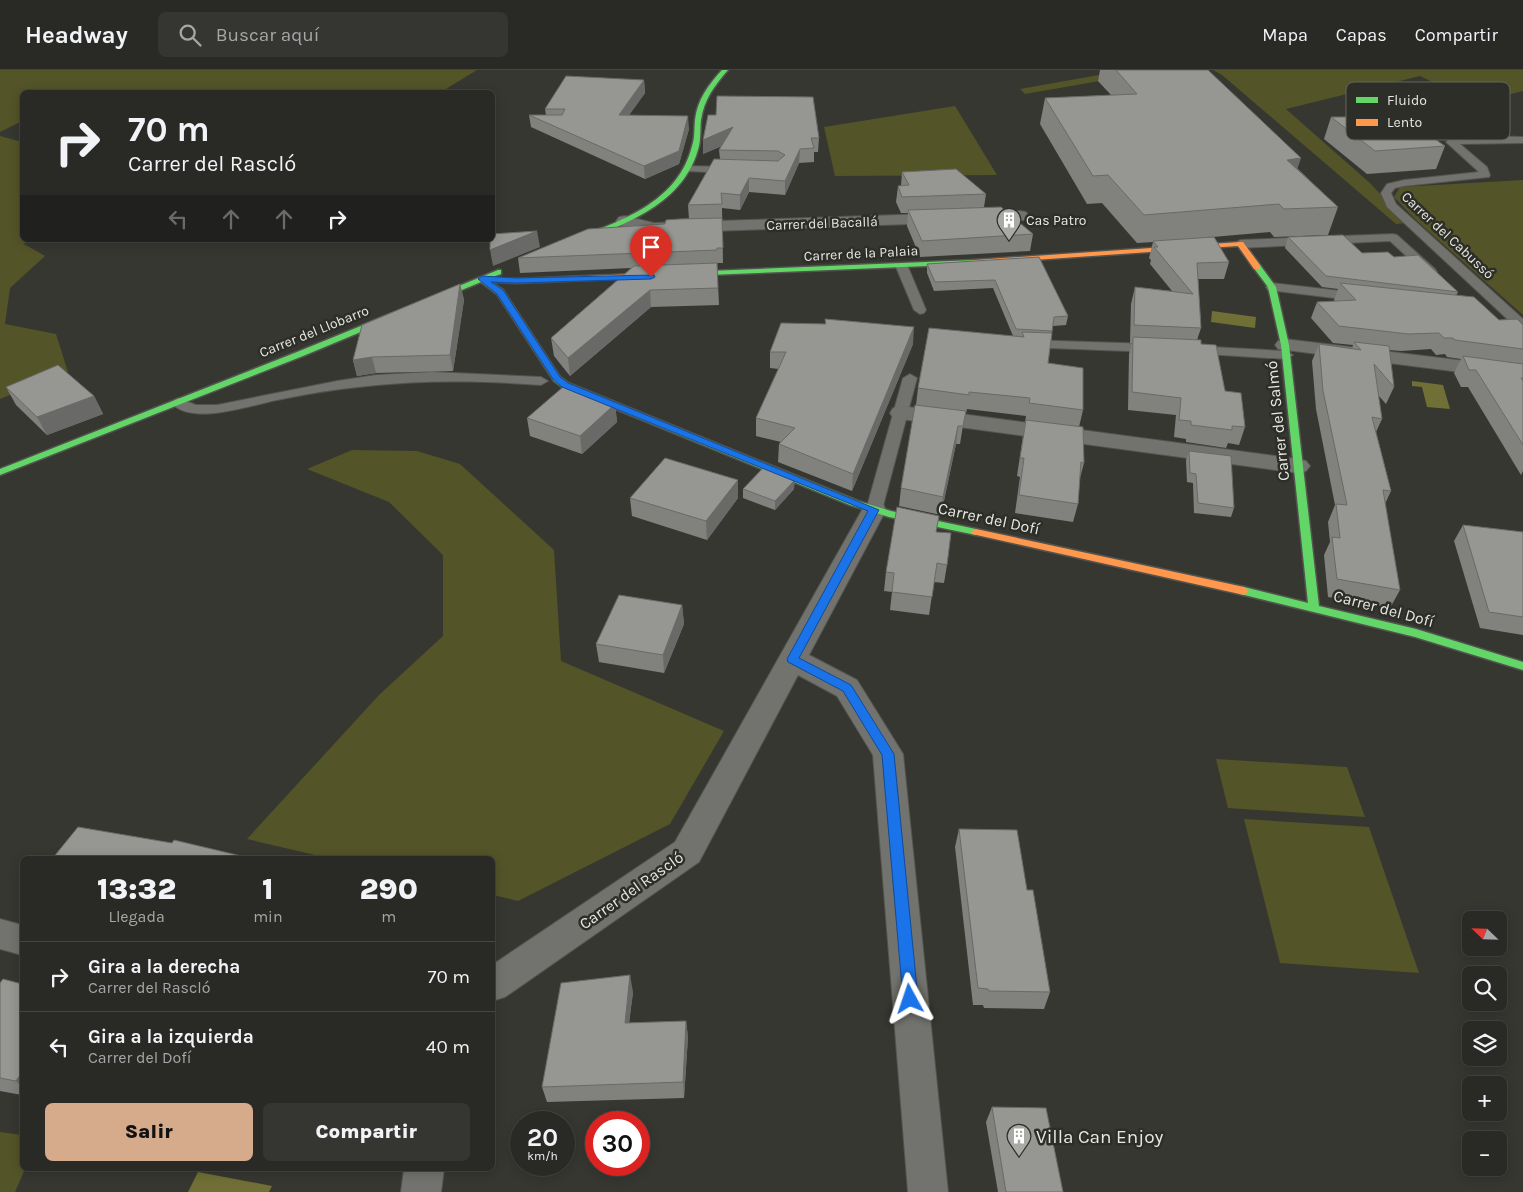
<!DOCTYPE html>
<html lang="es">
<meta charset="utf-8">
<style>
:root{--surface:#292926;--page:#353532;--text:#f1f3f6;--muted:#a5a6a7;--line:#454543;--accent:#d6ab8b}
body{margin:0;font-family:Karla,sans-serif;background:var(--page);color:var(--text);height:100vh;display:flex;flex-direction:column;font-size:19px;white-space:nowrap}
*{box-sizing:border-box;margin:0}
p{font-size:16px;color:var(--muted)}
.icon{flex:none;width:28px;height:28px;fill:none;stroke:currentColor;stroke-width:2;stroke-linecap:round;stroke-linejoin:round}
.map{position:relative;flex:1;overflow:hidden}
.side{position:absolute;left:20px;top:786px;width:475px;height:315px;display:flex;flex-direction:column;background:var(--surface);border-radius:8px;box-shadow:0 2px 12px #0003,0 0 0 1px var(--line)}
.side>*{flex:none}
.hud{position:absolute;left:20px;top:20px;width:475px;height:152px;border-radius:8px;box-shadow:0 2px 12px #0003,0 0 0 1px var(--line);background:#292926;color:var(--text);overflow:hidden}
.needle{width:32px;rotate:293deg}
.tools{position:absolute;left:1462px;top:841px;display:grid;gap:10px}
.tools a{display:grid;place-items:center;width:45px;height:45px;border-radius:8px;background:var(--surface);box-shadow:0 2px 12px #0003,0 0 0 1px var(--line);font-size:25px}
.speed{position:absolute;left:510px;top:1041px;display:flex;gap:10px;font-size:25px;font-weight:700;text-align:center}
.speed>*{display:grid;place-content:center;width:65px;height:65px;border-radius:50%;background:var(--surface);box-shadow:0 2px 12px #0003,0 0 0 1px var(--line);line-height:1}
.speed small{font-size:12px;font-weight:400}
.speed .limit{border:8px solid #d22;background:#fff;color:#111}
.pin{position:absolute;display:grid;place-items:center;width:42px;height:42px;color:#fff;margin:-51px -21px;border-radius:50% 50% 50% 0;rotate:-45deg;box-shadow:0 0 5px #0007}
.pin .icon{rotate:45deg}
.me{position:absolute;width:55px;margin:-28px;rotate:355deg;stroke-linejoin:round;filter:drop-shadow(0 0 4px #0008)}
.turn{display:flex;align-items:center;gap:18px;height:105px;padding:0 25px;font-size:22px}
.turn .icon{width:65px;height:65px;stroke-width:2.5}
.turn b{display:block;font-size:35px;line-height:42px}
.lanes{display:flex;align-items:center;height:48px;padding:0 25px;background:#0003;justify-content:center;gap:25px;direction:ltr}
.lanes .off{opacity:.35}
.eta{display:flex;justify-content:space-evenly;align-items:center;height:85px;text-align:center}
.eta b{font-size:30px;font-weight:800;line-height:35px}
.button{display:flex;gap:10px;margin-top:auto;padding:10px 25px}
.button a{flex:1;height:58px;border-radius:8px;background:var(--accent);color:#111;font-size:20px;font-weight:800;line-height:58px;text-align:center}
.button a+a{background:var(--page);color:var(--text)}
ul{padding:0;list-style:none}
li{display:flex;align-items:center;gap:15px;height:70px;padding:0 25px;border-top:1px solid var(--line)}
li div{flex:1}
li b{display:block;font-size:19px}
li em{font-style:normal}
header{display:flex;align-items:center;gap:30px;box-sizing:border-box;height:70px;padding:0 25px;background:var(--surface);border-bottom:1px solid var(--line)}
header strong{font-size:24px}
nav{display:flex;gap:28px;margin-inline-start:auto;font-size:18px}
.search{width:350px;height:45px;background:var(--page);display:flex;align-items:center;gap:12px;box-sizing:border-box;padding:0 18px;border-radius:8px;color:var(--muted);font-size:19px}
.map>svg:first-child{display:block}
</style>
<header>
<strong>Headway</strong>
<div class="search"><svg class="icon" aria-label="search" viewBox="0 0 24 24"><circle cx="10" cy="10" r="6"/><path d="M15 15l6 6"/></svg>Buscar aquí</div>
<nav><a>Mapa</a><a>Capas</a><a>Compartir</a></nav>
</header>
<div class="map">
<svg width="1523" height="1122" viewBox="0 0 1523 1122">
<rect width="100%" height="100%" fill="#373732"/>
<!-- green -->
<g fill="#535428">
<polygon points="0,0 477,0 441,22 22,22 22,51 0,62"/>
<polygon points="1127,0 1163,0 1025,24 1020,19"/>
<polygon points="1213,0 1523,0 1523,21 1475,33 1420,6 1286,39 1371,114 1407,153 1396,154 1222,5"/>
<polygon points="955,36 997,105 835,106 824,57"/>
<polygon points="0,66 22,72 22,170 29,170 24,174 45,186 10,218 5,254 56,264 68,302 0,329"/>
<polygon points="1523,110 1523,245 1417,151 1394,127 1400,117"/>
<polygon points="352,380 417,381 460,394 554,480 561,591 724,661 670,754 518,831 493,825 492,789 332,789 247,769 379,625 443,566 443,485 389,432 307,399"/>
<polygon points="1216,689 1347,697 1365,747 1228,738"/>
<polygon points="1244,749 1369,757 1419,903 1280,893"/>
<polygon points="0,1062 22,1065 22,1099 25,1099 15,1122 0,1122"/>
</g>
<!-- water -->
<g fill="#6f6f36">
<polygon points="1212,241 1256,247 1255,258 1211,252"/>
<polygon points="1412,311 1443,315 1450,339 1427,337 1422,317 1412,316"/>
<polygon points="198,1102 272,1116 269,1122 188,1122"/>
</g>
<g fill="none" stroke-linecap="round" stroke-linejoin="round">
<!-- lane casing -->
<g stroke="#53534f" stroke-width="2">
<g id="lane">
<polygon points="1491,66 1523,67 1523,73 1460,74 1487,97 1490,105 1489,107 1404,116 1395,118 1391,123 1396,134 1523,249 1523,260 1518,259 1387,137 1381,123 1387,114 1404,110 1479,102 1446,72 1451,69"/>
<polygon points="688,96 732,97 737,100 732,103 684,101 683,99"/>
<polygon points="1393,164 1397,165 1435,199 1437,202 1435,205 1427,205 1390,171 1240,178 1234,174 1240,170"/>
<polygon points="902,193 908,197 926,240 924,243 920,244 914,240 896,197"/>
<polygon points="1272,213 1359,223 1365,227 1359,231 1268,220 1266,217 1268,214"/>
<polygon points="1027,270 1153,274 1160,278 1153,282 1022,277 1020,274"/>
<polygon points="1194,276 1286,281 1293,285 1286,289 1189,283 1187,280"/>
<path d="M432,302L541,307L548,311L541,315C447,308 369,311 277,330C252,335 189,357 171,332L178,328L196,335H217L337,311L376,305Z"/>
<polygon points="910,304 917,308 882,440 880,444 868,444 866,440 903,308"/>
</g>
</g>
<!-- street casing -->
<g stroke="#53534f" stroke-width="2">
<g id="street">
<polygon points="1020,141 1026,142 1029,146 1026,150 654,163 619,155 616,151 619,147 625,146 654,153"/>
<polygon points="1285,269 1523,298 1523,310 1278,279 1275,275 1278,271"/>
<polygon points="901,336 1298,389 1306,391 1310,396 1306,401 1298,403 893,348 890,343 893,338"/>
<polygon points="874,432 883,434 886,440 809,585 857,610 903,684 948,1122 908,1122 873,685 837,626 798,605 699,792 505,927 492,931 492,895 675,772 862,440 865,434"/>
<polygon points="0,849 22,855 22,885 0,879"/>
<polygon points="404,1099 444,1099 441,1122 401,1122"/>
</g>
</g>
<!-- fast casing -->
<g stroke="#53534f" stroke-width="3">
<g id="fast">
<path d="M722,0H728C715,15 704,29 701,50C700,58 701,67 699,76C685,134 625,154 576,174H570V170C619,152 678,133 692,76C695,68 694,59 695,50C697,30 709,14 722,0Z"/>
<polygon points="974,190 977,190 977,194 635,208 631,206 635,204"/>
<polygon points="1254,195 1260,195 1276,217 1289,275 1319,536 1416,559 1523,592 1523,600 1415,567 1240,524 1239,521 1244,517 1308,533 1281,275 1268,217 1253,197"/>
<polygon points="498,200 501,200 501,204 487,209 503,220 560,307 568,313 858,431 891,441 976,459 981,462 976,465 889,447 850,435 562,317 554,311 497,224 481,212 303,286 0,405 0,399 297,282"/>
</g>
</g>
<!-- slow casing -->
<g stroke="#53534f" stroke-width="3">
<g id="slow">
<polygon points="1240,172 1243,172 1260,195 1260,199 1254,199 1238,176 974,194 970,192 974,190"/>
<polygon points="635,204 639,206 638,208 516,213 482,211 478,209 482,207 516,209"/>
<polygon points="976,459 1244,517 1249,521 1244,525 972,464 971,462"/>
</g>
</g>
<!-- lane -->
<use href="#lane" fill="#72726e" fill-rule="evenodd"/>
<!-- street -->
<use href="#street" fill="#72726e" fill-rule="evenodd"/>
<!-- fast -->
<use href="#fast" fill="#63d668" fill-rule="evenodd"/>
<!-- slow -->
<use href="#slow" fill="#ff974d" fill-rule="evenodd"/>
</g>
<!-- wall -->
<g fill="#81817e">
<polygon points="1100,0 1208,0 1298,99 1338,137 1328,165 1274,167 1270,162 1201,168 1229,192 1224,209 1198,209 1201,258 1197,270 1201,274 1245,357 1239,375 1228,373 1226,378 1186,372 1186,369 1174,367 1176,345 1128,340 1129,284 1132,273 1130,273 1131,234 1135,217 1172,221 1150,194 1151,190 1149,188 1153,172 1137,173 1102,133 1087,134 1040,54 1045,28 1111,25 1098,11"/>
<polygon points="644,10 645,23 629,45 689,59 679,94 645,109 531,57 529,45 546,45 545,39"/>
<polygon points="1331,47 1445,76 1436,99 1367,104 1324,69"/>
<polygon points="819,68 818,82 814,82 814,92 799,93 785,125 749,122 740,140 722,138 723,193 717,193 719,235 651,237 570,306 554,286 551,268 631,198 520,203 518,188 689,149 688,135 720,89 719,80 722,76 703,84 703,70"/>
<polygon points="902,102 986,124 984,137 1033,164 1030,181 920,187 907,156 908,143 901,143 896,132 898,116 901,116"/>
<polygon points="1288,167 1362,183 1394,187 1458,222 1456,226 1499,250 1523,255 1523,401 1521,405 1468,317 1461,317 1454,303 1461,289 1447,287 1445,284 1436,285 1431,279 1401,281 1389,280 1394,317 1386,334 1378,325 1382,349 1376,362 1391,421 1385,434 1400,520 1390,538 1328,527 1324,485 1330,472 1328,452 1335,435 1316,339 1312,291 1319,274 1352,279 1353,275 1333,273 1311,248 1317,232 1335,231 1334,230 1338,219 1322,217 1285,178"/>
<polygon points="1039,187 1068,246 1066,255 1053,256 1048,293 1083,340 1079,357 1084,393 1080,408 1078,434 1073,452 1015,443 1020,407 1017,406 1026,346 967,339 966,343 965,343 960,374 956,374 941,445 899,436 901,418 916,335 918,318 1013,266 993,218 934,221 927,203 927,194"/>
<polygon points="460,214 464,230 453,301 376,303 357,306 353,290"/>
<polygon points="825,249 913,274 852,421 778,392 779,374 781,372 756,366 756,348 779,299 770,298 770,282 825,254"/>
<polygon points="6,317 94,326 103,344 47,365 16,335"/>
<polygon points="615,334 617,352 582,384 530,366 527,348"/>
<polygon points="1189,381 1234,438 1231,447 1194,443 1193,413 1187,412 1186,390"/>
<polygon points="743,419 794,419 775,440 743,428"/>
<polygon points="630,428 738,428 707,470 632,446"/>
<polygon points="1463,455 1523,462 1523,565 1480,558 1454,471"/>
<polygon points="937,462 947,495 944,513 934,512 929,545 890,540 892,522 884,521 886,502"/>
<polygon points="682,535 684,554 664,603 599,592 596,574"/>
<polygon points="959,759 1027,820 1050,922 1044,939 984,938 983,935 973,935 955,777"/>
<polygon points="0,913 22,914 22,1025 0,1021"/>
<polygon points="633,922 629,953 686,951 688,967 684,1028 547,1032 542,1017"/>
<polygon points="992,1037 1063,1122 998,1122 986,1052"/>
</g>
<!-- shaded-wall -->
<g fill="#696967">
<polygon points="644,10 645,23 620,58 619,45"/>
<polygon points="688,46 689,59 679,94 645,109 644,96"/>
<polygon points="733,57 733,71 703,84 703,70"/>
<polygon points="800,79 799,93 785,125 785,111"/>
<polygon points="1301,88 1292,115 1287,90"/>
<polygon points="749,108 749,122 740,140 740,125"/>
<polygon points="537,161 540,177 493,196 490,180"/>
<polygon points="460,214 464,230 453,301 450,285"/>
<polygon points="650,220 651,237 570,306 568,288"/>
<polygon points="914,257 913,274 852,421 853,404"/>
<polygon points="372,287 376,303 357,306 353,290"/>
<polygon points="94,326 103,344 47,365 37,347"/>
<polygon points="615,334 617,352 582,384 580,366"/>
<polygon points="958,356 956,374 941,445 943,427"/>
<polygon points="738,410 738,428 707,470 706,451"/>
<polygon points="795,410 794,419 775,440 775,431"/>
<polygon points="682,535 684,554 664,603 663,585"/>
<polygon points="630,905 633,922 627,969 625,953"/>
<polygon points="686,951 688,967 684,1028 683,1012"/>
<polygon points="22,1002 22,1017 16,1011"/>
</g>
<!-- building -->
<g fill="#969693" stroke="#696967">
<polygon points="1116,0 1208,0 1301,88 1287,90 1338,137 1284,139 1279,134 1144,145 1108,105 1093,106 1045,28 1137,24"/>
<polygon points="566,6 644,10 619,45 688,46 679,81 644,96 529,45 562,45 565,39 545,39"/>
<polygon points="717,26 813,27 819,68 811,68 814,78 800,79 785,111 749,108 740,125 721,123 722,134 688,135 714,89 778,91 785,85 778,81 719,80 733,57 703,70 708,45 716,45"/>
<polygon points="1385,35 1445,76 1375,81 1331,47 1381,47"/>
<polygon points="956,99 986,124 902,127 898,116 909,115 902,102"/>
<polygon points="1001,137 1033,164 922,171 908,140"/>
<polygon points="722,148 723,178 717,178 717,180 518,188 588,159 665,154 666,150 680,149"/>
<polygon points="537,161 490,180 490,170 492,170 492,164"/>
<polygon points="1343,165 1362,183 1388,182 1394,187 1418,185 1458,222 1326,206 1288,167"/>
<polygon points="1214,167 1229,192 1197,193 1201,258 1134,255 1135,217 1193,224 1154,177 1158,177 1153,171"/>
<polygon points="1039,187 1068,246 1054,247 1052,261 1016,259 995,210 935,212 927,194"/>
<polygon points="717,193 718,218 650,220 568,288 551,268 634,196"/>
<polygon points="1340,213 1474,227 1499,250 1517,249 1523,255 1523,279 1455,270 1453,268 1444,268 1439,263 1408,264 1339,256 1317,232 1356,230"/>
<polygon points="460,214 450,285 372,287 353,290 362,255"/>
<polygon points="825,249 914,257 853,404 779,374 795,358 756,348 786,282 770,282 781,253 826,254"/>
<polygon points="929,258 1024,267 1022,262 1052,263 1048,293 1083,298 1083,340 1029,333 1030,328 969,322 969,325 918,318"/>
<polygon points="1133,267 1201,270 1201,274 1216,275 1225,321 1241,323 1245,357 1232,356 1232,360 1191,355 1191,351 1179,350 1181,328 1132,322"/>
<polygon points="1354,272 1389,276 1394,317 1374,294 1382,349 1372,347 1391,421 1383,420 1400,520 1337,509 1332,467 1340,468 1336,434 1347,435 1323,321 1319,274 1361,280"/>
<polygon points="1463,286 1523,294 1523,308 1521,308 1523,311 1523,375 1476,300 1469,300"/>
<polygon points="58,295 94,326 37,347 6,317"/>
<polygon points="563,317 615,334 580,366 527,348"/>
<polygon points="915,335 966,341 963,356 958,356 943,427 901,418"/>
<polygon points="1026,350 1083,357 1084,393 1081,392 1078,434 1019,425 1024,388 1020,388"/>
<polygon points="1189,381 1231,386 1234,438 1198,433 1196,404 1190,403"/>
<polygon points="665,388 738,410 706,451 630,428"/>
<polygon points="764,397 795,410 775,431 743,419"/>
<polygon points="897,437 939,446 936,462 951,463 947,495 937,493 932,527 892,522 894,503 886,502"/>
<polygon points="1463,455 1523,462 1523,547 1489,542"/>
<polygon points="619,525 682,535 663,585 596,574"/>
<polygon points="78,757 172,773 174,770 254,789 52,789"/>
<polygon points="959,759 1017,760 1027,820 1033,820 1050,922 989,921 988,919 978,918"/>
<polygon points="630,905 625,953 686,951 683,1012 542,1017 561,913"/>
<polygon points="3,909 22,914 22,952 21,954 22,954 22,1002 16,1011 0,1008 0,913"/>
<polygon points="992,1037 1046,1038 1063,1122 1006,1122"/>
</g>
<!-- route -->
<polygon fill="#1a73e8" stroke="#114b97" points="654,205 655,207 651,209 516,213 491,212 503,220 560,307 568,313 879,440 799,588 851,615 894,684 918,929 916,934 910,936 905,934 903,929 882,685 843,621 788,592 787,589 868,441 562,317 553,309 497,224 478,209 482,206 516,208"/>
<!-- icons -->
<defs>
<g id="building-pin" transform="scale(1.25)"><path d="M0 17L-7.5 6A9.5 9.5 0 1 1 7.5 6Z" fill="#a9a9a5" stroke="#2d2e27"/><path d="M-4-6H4V6H1V3H-1V6H-4ZM-2.5-4.3h1.7v1.8h-1.7ZM.8-4.3h1.7v1.8H.8ZM-2.5-1h1.7V.8h-1.7ZM.8-1h1.7V.8H.8Z" fill="#fff"/></g>
</defs>
<g fill-rule="evenodd">
<use href="#building-pin" x="1009" y="150"/>
<use href="#building-pin" x="1019" y="1066"/>
</g>
<g text-anchor="middle" stroke-width="5" stroke-linejoin="round" paint-order="stroke">
<!-- far-poi labels -->
<g font-size="14" fill="#e7e7e3" stroke="#2d2e27" text-anchor="start">
<text x="1026" y="155">Cas Patro</text>
</g>
<!-- far-street labels -->
<g font-size="14" fill="#e7e7e3" stroke="#2d2e27">
<text transform="translate(822 153) rotate(-2)" y="5">Carrer del Bacallá</text>
<text transform="translate(1448 165) rotate(43)" y="5">Carrer del Cabussó</text>
<text transform="translate(861 183) rotate(-3)" y="5">Carrer de la Palaia</text>
<text transform="translate(314 261) rotate(-22)" y="5">Carrer del Llobarro</text>
</g>
<!-- street labels -->
<g font-size="16" fill="#e7e7e3" stroke="#2d2e27">
<text transform="translate(1277 351) rotate(-96)" y="6">Carrer del Salmó</text>
<text transform="translate(989 448) rotate(12)" y="6">Carrer del Dofí</text>
<text transform="translate(1384 538) rotate(15)" y="6">Carrer del Dofí</text>
<text transform="translate(631 820) rotate(-35)" y="6">Carrer del Rascló</text>
</g>
<!-- near-poi labels -->
<g font-size="19" fill="#e7e7e3" stroke="#2d2e27" text-anchor="start">
<text x="1036" y="1073">Villa Can Enjoy</text>
</g>
</g>
<!-- legend -->
<rect x="1346" y="12" width="164" height="58" rx="8" fill="#2d2e27" stroke="#65665f" stroke-width="1"/>
<rect x="1356" y="27" width="22" height="6" fill="#63d668"/>
<rect x="1356" y="49" width="22" height="7" fill="#ff974d"/>
<g font-size="14" fill="#e7e7e3">
<text x="1387" y="35">Fluido</text>
<text x="1387" y="57">Lento</text>
</g>
</svg>
<div class="tools">
<a><svg class="needle" viewBox="-14 -14 28 28"><path d="M0-13l5 13h-10z" fill="#e53935"/><path d="M0 13l5-13h-10z" fill="#a5a6a7"/></svg></a>
<a><svg class="icon" aria-label="search" viewBox="0 0 24 24"><circle cx="10" cy="10" r="6"/><path d="M15 15l6 6"/></svg></a>
<a><svg class="icon" aria-label="layers" viewBox="0 0 24 24"><path d="M12 4l9 5-9 5-9-5zM3 14l9 5 9-5"/></svg></a>
<a>+</a>
<a>−</a>
</div>
<div class="speed"><div>20<small>km/h</small></div><div class="limit">30</div></div>
<div class="pin" style="left:651px;top:207px;background:#d93025"><svg class="icon" aria-label="arrive" viewBox="0 0 24 24"><path d="M6 21V4h12l-3 4 3 4H6"/></svg></div>
<svg class="me" style="left:910px;top:929px" viewBox="-20 -20 40 40"><path d="M0-17L14 15 0 8-14 15z" fill="#1a73e8" stroke="#fff" stroke-width="4"/></svg>
<div class="hud">
<div class="turn"><svg class="icon" aria-label="right" viewBox="0 0 24 24"><path d="M7 20v-9h11M14 6l5 5-5 5"/></svg><div><b>70 m</b>Carrer del Rascló</div></div>
<div class="lanes"><svg class="icon off" aria-label="left" viewBox="0 0 24 24"><path d="M17 20v-9H6M10 6l-5 5 5 5"/></svg><svg class="icon off" aria-label="ahead" viewBox="0 0 24 24"><path d="M12 20V5M6 11l6-6 6 6"/></svg><svg class="icon off" aria-label="ahead" viewBox="0 0 24 24"><path d="M12 20V5M6 11l6-6 6 6"/></svg><svg class="icon" aria-label="right" viewBox="0 0 24 24"><path d="M7 20v-9h11M14 6l5 5-5 5"/></svg></div>
</div>
<section class="side">
<div class="eta">
<div><b>13:32</b><p>Llegada</p></div>
<div><b>1</b><p>min</p></div>
<div><b>290</b><p>m</p></div>
</div>
<ul>
<li><svg class="icon" aria-label="right" viewBox="0 0 24 24"><path d="M7 20v-9h11M14 6l5 5-5 5"/></svg><div><b>Gira a la derecha</b><p>Carrer del Rascló</p></div><em>70 m</em></li>
<li><svg class="icon" aria-label="left" viewBox="0 0 24 24"><path d="M17 20v-9H6M10 6l-5 5 5 5"/></svg><div><b>Gira a la izquierda</b><p>Carrer del Dofí</p></div><em>40 m</em></li>
</ul>
<div class="button"><a>Salir</a><a>Compartir</a></div>
</section>
</div>
